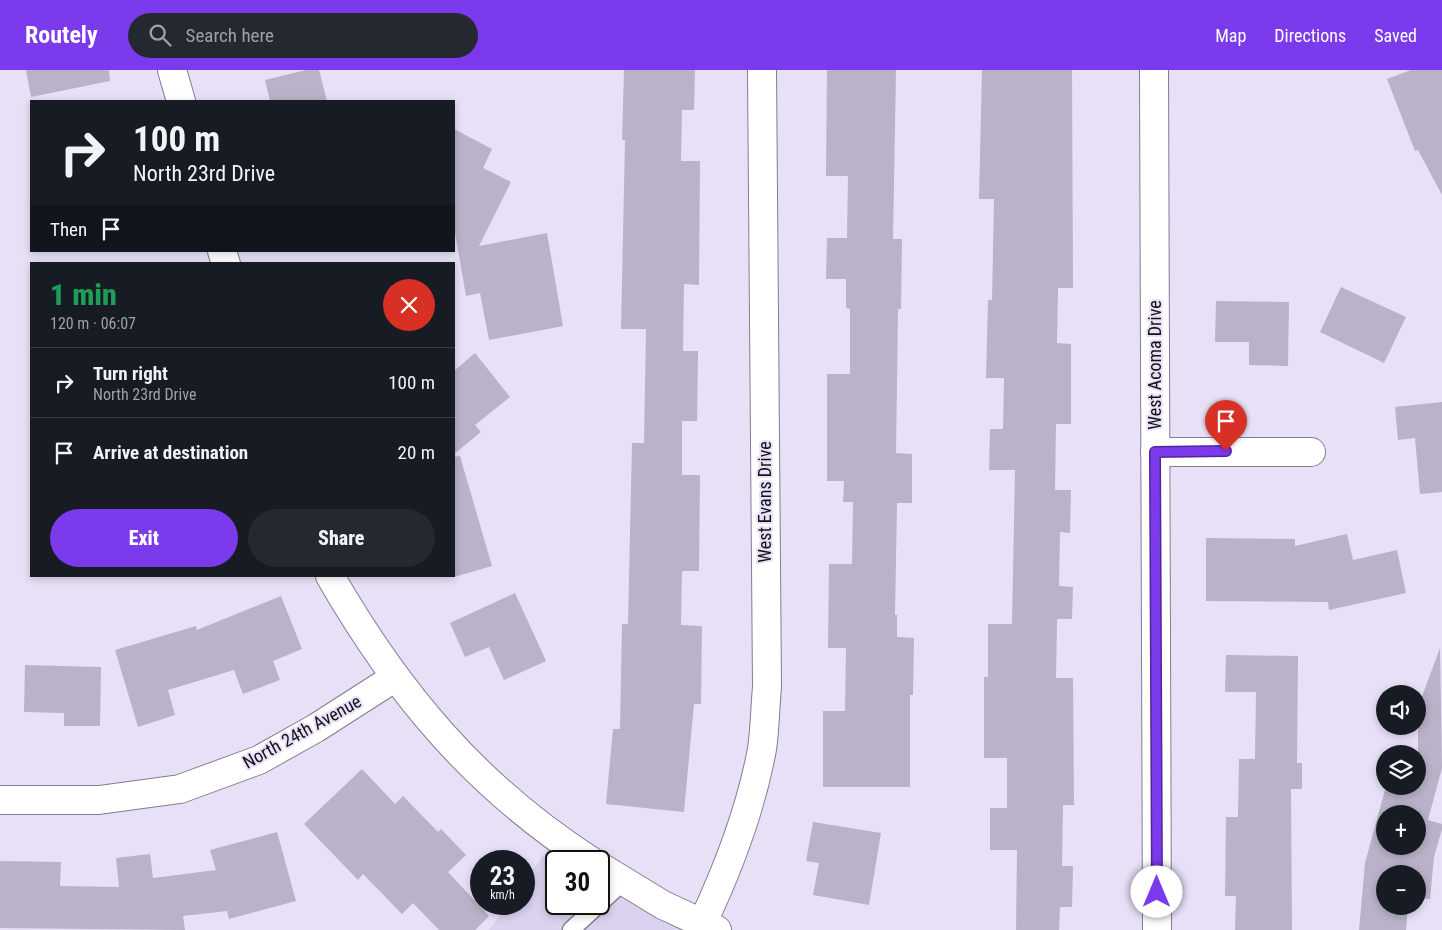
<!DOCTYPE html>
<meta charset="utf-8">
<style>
:root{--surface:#171b24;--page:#242831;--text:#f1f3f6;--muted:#9ea1a6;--line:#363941;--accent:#7c3aed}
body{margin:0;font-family:"Roboto Condensed",sans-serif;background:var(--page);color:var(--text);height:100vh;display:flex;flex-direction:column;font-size:19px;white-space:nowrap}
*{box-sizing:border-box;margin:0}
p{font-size:16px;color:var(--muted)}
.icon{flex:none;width:28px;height:28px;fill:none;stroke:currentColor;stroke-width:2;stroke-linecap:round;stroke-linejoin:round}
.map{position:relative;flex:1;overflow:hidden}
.side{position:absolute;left:30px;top:192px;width:425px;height:315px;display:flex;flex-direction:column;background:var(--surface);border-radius:0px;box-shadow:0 2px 8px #0003}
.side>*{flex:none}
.top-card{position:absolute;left:30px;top:30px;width:425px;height:152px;border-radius:0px;box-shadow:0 2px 8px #0003;background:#171b24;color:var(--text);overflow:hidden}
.fabs{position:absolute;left:1376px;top:615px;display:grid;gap:10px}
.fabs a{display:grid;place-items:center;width:50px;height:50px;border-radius:50%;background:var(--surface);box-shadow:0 2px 8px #0003;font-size:25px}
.speed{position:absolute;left:470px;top:780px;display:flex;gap:10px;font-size:25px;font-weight:700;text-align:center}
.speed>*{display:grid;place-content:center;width:65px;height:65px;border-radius:50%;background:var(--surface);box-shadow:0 2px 8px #0003;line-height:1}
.speed small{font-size:12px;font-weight:400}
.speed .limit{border:2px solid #111;border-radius:8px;background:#fff;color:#111}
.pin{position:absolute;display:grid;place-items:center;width:42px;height:42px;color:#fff;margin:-51px -21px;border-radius:50% 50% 50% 0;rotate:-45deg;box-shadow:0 0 5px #0007}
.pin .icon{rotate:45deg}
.me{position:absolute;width:55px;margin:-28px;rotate:0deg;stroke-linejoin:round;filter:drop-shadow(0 0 4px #0008)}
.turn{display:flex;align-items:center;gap:18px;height:105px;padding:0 20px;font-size:22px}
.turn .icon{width:65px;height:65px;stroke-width:2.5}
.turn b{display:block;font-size:35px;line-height:42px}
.then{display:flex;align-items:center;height:48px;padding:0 20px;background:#0003;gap:10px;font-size:19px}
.round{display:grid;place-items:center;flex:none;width:52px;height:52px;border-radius:26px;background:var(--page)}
.head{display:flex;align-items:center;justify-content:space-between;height:85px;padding:0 20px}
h1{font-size:30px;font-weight:800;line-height:38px;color:#1e9e55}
.primary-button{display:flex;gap:10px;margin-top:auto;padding:10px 20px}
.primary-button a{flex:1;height:58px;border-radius:30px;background:var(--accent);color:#fff;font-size:20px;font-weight:800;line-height:58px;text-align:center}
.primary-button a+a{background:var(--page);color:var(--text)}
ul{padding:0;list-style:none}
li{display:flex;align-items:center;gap:15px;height:70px;padding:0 20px;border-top:1px solid var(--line)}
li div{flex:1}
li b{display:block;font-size:19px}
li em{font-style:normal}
header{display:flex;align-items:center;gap:30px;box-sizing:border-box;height:70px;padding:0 25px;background:var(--accent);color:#fff}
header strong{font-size:24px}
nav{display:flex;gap:28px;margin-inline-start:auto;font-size:18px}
.search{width:350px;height:45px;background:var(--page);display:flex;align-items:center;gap:12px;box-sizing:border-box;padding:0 18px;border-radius:28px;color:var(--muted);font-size:19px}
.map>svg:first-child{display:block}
</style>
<header>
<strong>Routely</strong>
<div class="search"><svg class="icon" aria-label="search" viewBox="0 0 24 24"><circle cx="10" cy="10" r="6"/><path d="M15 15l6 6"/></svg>Search here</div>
<nav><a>Map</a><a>Directions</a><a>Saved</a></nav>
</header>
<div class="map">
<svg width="1442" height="860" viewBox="0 0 1442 860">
<rect width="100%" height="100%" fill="#e7e0f7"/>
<!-- built -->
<polygon fill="#dbd2f0" points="556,768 591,791 556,791 556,834 599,834 599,796 717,860 489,860 508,834 524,834 524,812"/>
<!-- building -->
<g fill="#b9b2c8" fill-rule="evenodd">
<polygon points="26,0 109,0 110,11 31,27"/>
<polygon points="306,0 319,0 327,31 270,31 265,10"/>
<polygon points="624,0 695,0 694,40 682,40 681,91 700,91 699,215 684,214 683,281 698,281 697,351 682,351 682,405 700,405 699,501 682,501 681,555 702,556 701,634 694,634 684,742 606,734 613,659 620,659 622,554 628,554 632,373 644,373 646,259 621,259 625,70 622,70"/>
<polygon points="827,0 896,0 893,169 902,169 901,239 898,239 896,383 912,384 912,433 897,433 895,545 897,545 897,567 914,568 913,625 910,625 910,717 823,717 823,641 845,641 846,578 828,578 829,494 852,494 853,432 843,432 844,411 827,411 827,304 850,304 850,239 846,238 846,209 826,209 827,168 847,168 848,106 826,106"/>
<polygon points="982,0 1072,0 1073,218 1058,218 1057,273 1071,274 1071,354 1056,354 1055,420 1071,420 1070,463 1060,462 1059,516 1073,517 1072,549 1057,549 1056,608 1073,608 1074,735 1063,735 1062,796 1073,796 1072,837 1060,837 1059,860 1016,860 1017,780 990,780 990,738 1007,738 1007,688 984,688 984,607 988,607 988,554 1012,554 1015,400 989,400 990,359 1003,359 1004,308 986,308 988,230 992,230 994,129 979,129"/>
<polygon points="1411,0 1442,0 1442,125 1418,80 1415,81 1387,9"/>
<polygon points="454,59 492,79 483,98 511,112 479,176 547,163 563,256 489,270 480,223 466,226 454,157"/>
<polygon points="1341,217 1406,247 1384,293 1320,262"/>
<polygon points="1216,231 1289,232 1288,296 1249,295 1249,272 1215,272"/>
<polygon points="475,283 510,327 475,355 481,362 454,384 454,301"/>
<polygon points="1442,332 1442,422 1420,424 1415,368 1398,370 1395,337"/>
<polygon points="460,386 492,496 454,507 454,387"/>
<polygon points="1347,464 1353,490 1397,480 1406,523 1329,540 1328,532 1206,531 1206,468 1295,469 1295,476"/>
<polygon points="515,523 546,591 504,610 489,577 465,587 450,553"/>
<polygon points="281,526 302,579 273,591 280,610 243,624 234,600 168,620 175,645 138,657 115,580 196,556 197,560"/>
<path d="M1440,578L1442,698L1428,750L1442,754V759L1434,787L1430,829L1418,828V804H1385V836H1408L1406,860H1359L1365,793L1386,716H1418V637ZM1385,744H1418V776H1385Z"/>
<polygon points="1226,585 1298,586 1297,693 1302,693 1302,719 1291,719 1292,860 1235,860 1236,826 1225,826 1226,747 1238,747 1239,689 1255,689 1256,622 1225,622"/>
<polygon points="25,595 101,597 100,656 64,656 64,643 24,642"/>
<polygon points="362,699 395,734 403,726 438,762 441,759 466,785 448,802 489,846 475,860 439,860 413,833 402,844 363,804 358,810 304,754"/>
<polygon points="813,752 881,763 869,835 813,825 819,793 806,791"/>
<polygon points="277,762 296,831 229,849 227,841 183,846 185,860 0,858 0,791 61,792 60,816 119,817 116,788 150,784 153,808 216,800 210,780"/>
</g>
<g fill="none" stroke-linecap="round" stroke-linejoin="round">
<!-- lane casing -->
<g stroke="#837d92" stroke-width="19">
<polyline id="lane" points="571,860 623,812"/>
</g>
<!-- street casing -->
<g stroke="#837d92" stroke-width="30">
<g id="street">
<polyline points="1154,0 1157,860"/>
<polyline points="1155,382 1311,382"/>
<polyline points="0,730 99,730 180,719 259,690 316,658 394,608"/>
<path d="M702,854C728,799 751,739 762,679C765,659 765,638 767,617L762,0"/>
</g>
</g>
<!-- secondary casing -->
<g stroke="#837d92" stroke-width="30">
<g id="secondary">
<polyline points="172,0 181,31"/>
<polyline points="222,181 226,194"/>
<path d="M330,506C398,624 476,717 591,791"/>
<polyline points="599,796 663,835 717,860"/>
</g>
</g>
<!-- lane -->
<use href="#lane" stroke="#fff" stroke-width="16"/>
<!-- street -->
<use href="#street" stroke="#fff" stroke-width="28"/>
<!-- secondary -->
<use href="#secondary" stroke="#fff" stroke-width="28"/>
</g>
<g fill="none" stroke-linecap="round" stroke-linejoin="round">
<!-- route casing -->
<g stroke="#51269a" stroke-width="12">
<polyline id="route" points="1157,822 1155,382 1226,381"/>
</g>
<!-- route -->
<use href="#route" stroke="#7c3aed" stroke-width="9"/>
</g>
<g text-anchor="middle" stroke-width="4" stroke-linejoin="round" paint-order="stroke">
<!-- street labels -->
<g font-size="18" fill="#141119" stroke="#e7e0f7">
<text transform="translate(1155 295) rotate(-90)" y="6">West Acoma Drive</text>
<text transform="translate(765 432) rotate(-90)" y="6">West Evans Drive</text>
<text transform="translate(302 662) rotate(-29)" y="6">North 24th Avenue</text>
</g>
</g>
</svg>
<div class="fabs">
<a><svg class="icon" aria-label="sound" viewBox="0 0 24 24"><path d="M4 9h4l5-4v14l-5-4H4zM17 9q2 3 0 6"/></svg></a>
<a><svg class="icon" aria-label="layers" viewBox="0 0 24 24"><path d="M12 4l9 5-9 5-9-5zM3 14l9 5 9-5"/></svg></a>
<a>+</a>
<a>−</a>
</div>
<div class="speed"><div>23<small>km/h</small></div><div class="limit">30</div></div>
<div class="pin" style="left:1226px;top:381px;background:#d93025"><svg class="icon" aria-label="arrive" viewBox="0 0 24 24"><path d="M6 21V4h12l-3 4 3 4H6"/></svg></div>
<svg class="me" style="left:1157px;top:822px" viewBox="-20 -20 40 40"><circle r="19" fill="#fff"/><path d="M0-13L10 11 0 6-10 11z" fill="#7c3aed"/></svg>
<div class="top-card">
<div class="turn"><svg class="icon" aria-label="right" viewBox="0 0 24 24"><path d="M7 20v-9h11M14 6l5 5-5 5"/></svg><div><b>100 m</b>North 23rd Drive</div></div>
<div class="then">Then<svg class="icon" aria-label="arrive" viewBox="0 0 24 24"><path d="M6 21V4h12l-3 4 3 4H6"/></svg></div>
</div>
<section class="side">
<div class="head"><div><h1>1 min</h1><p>120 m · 06:07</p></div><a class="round" style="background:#d93025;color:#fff"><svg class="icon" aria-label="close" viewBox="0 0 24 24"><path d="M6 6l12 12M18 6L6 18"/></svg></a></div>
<ul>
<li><svg class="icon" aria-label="right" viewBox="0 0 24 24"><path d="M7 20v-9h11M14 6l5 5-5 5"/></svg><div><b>Turn right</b><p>North 23rd Drive</p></div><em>100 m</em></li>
<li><svg class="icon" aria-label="arrive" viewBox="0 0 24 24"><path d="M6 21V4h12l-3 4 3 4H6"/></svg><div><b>Arrive at destination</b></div><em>20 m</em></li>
</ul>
<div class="primary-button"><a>Exit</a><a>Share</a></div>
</section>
</div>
